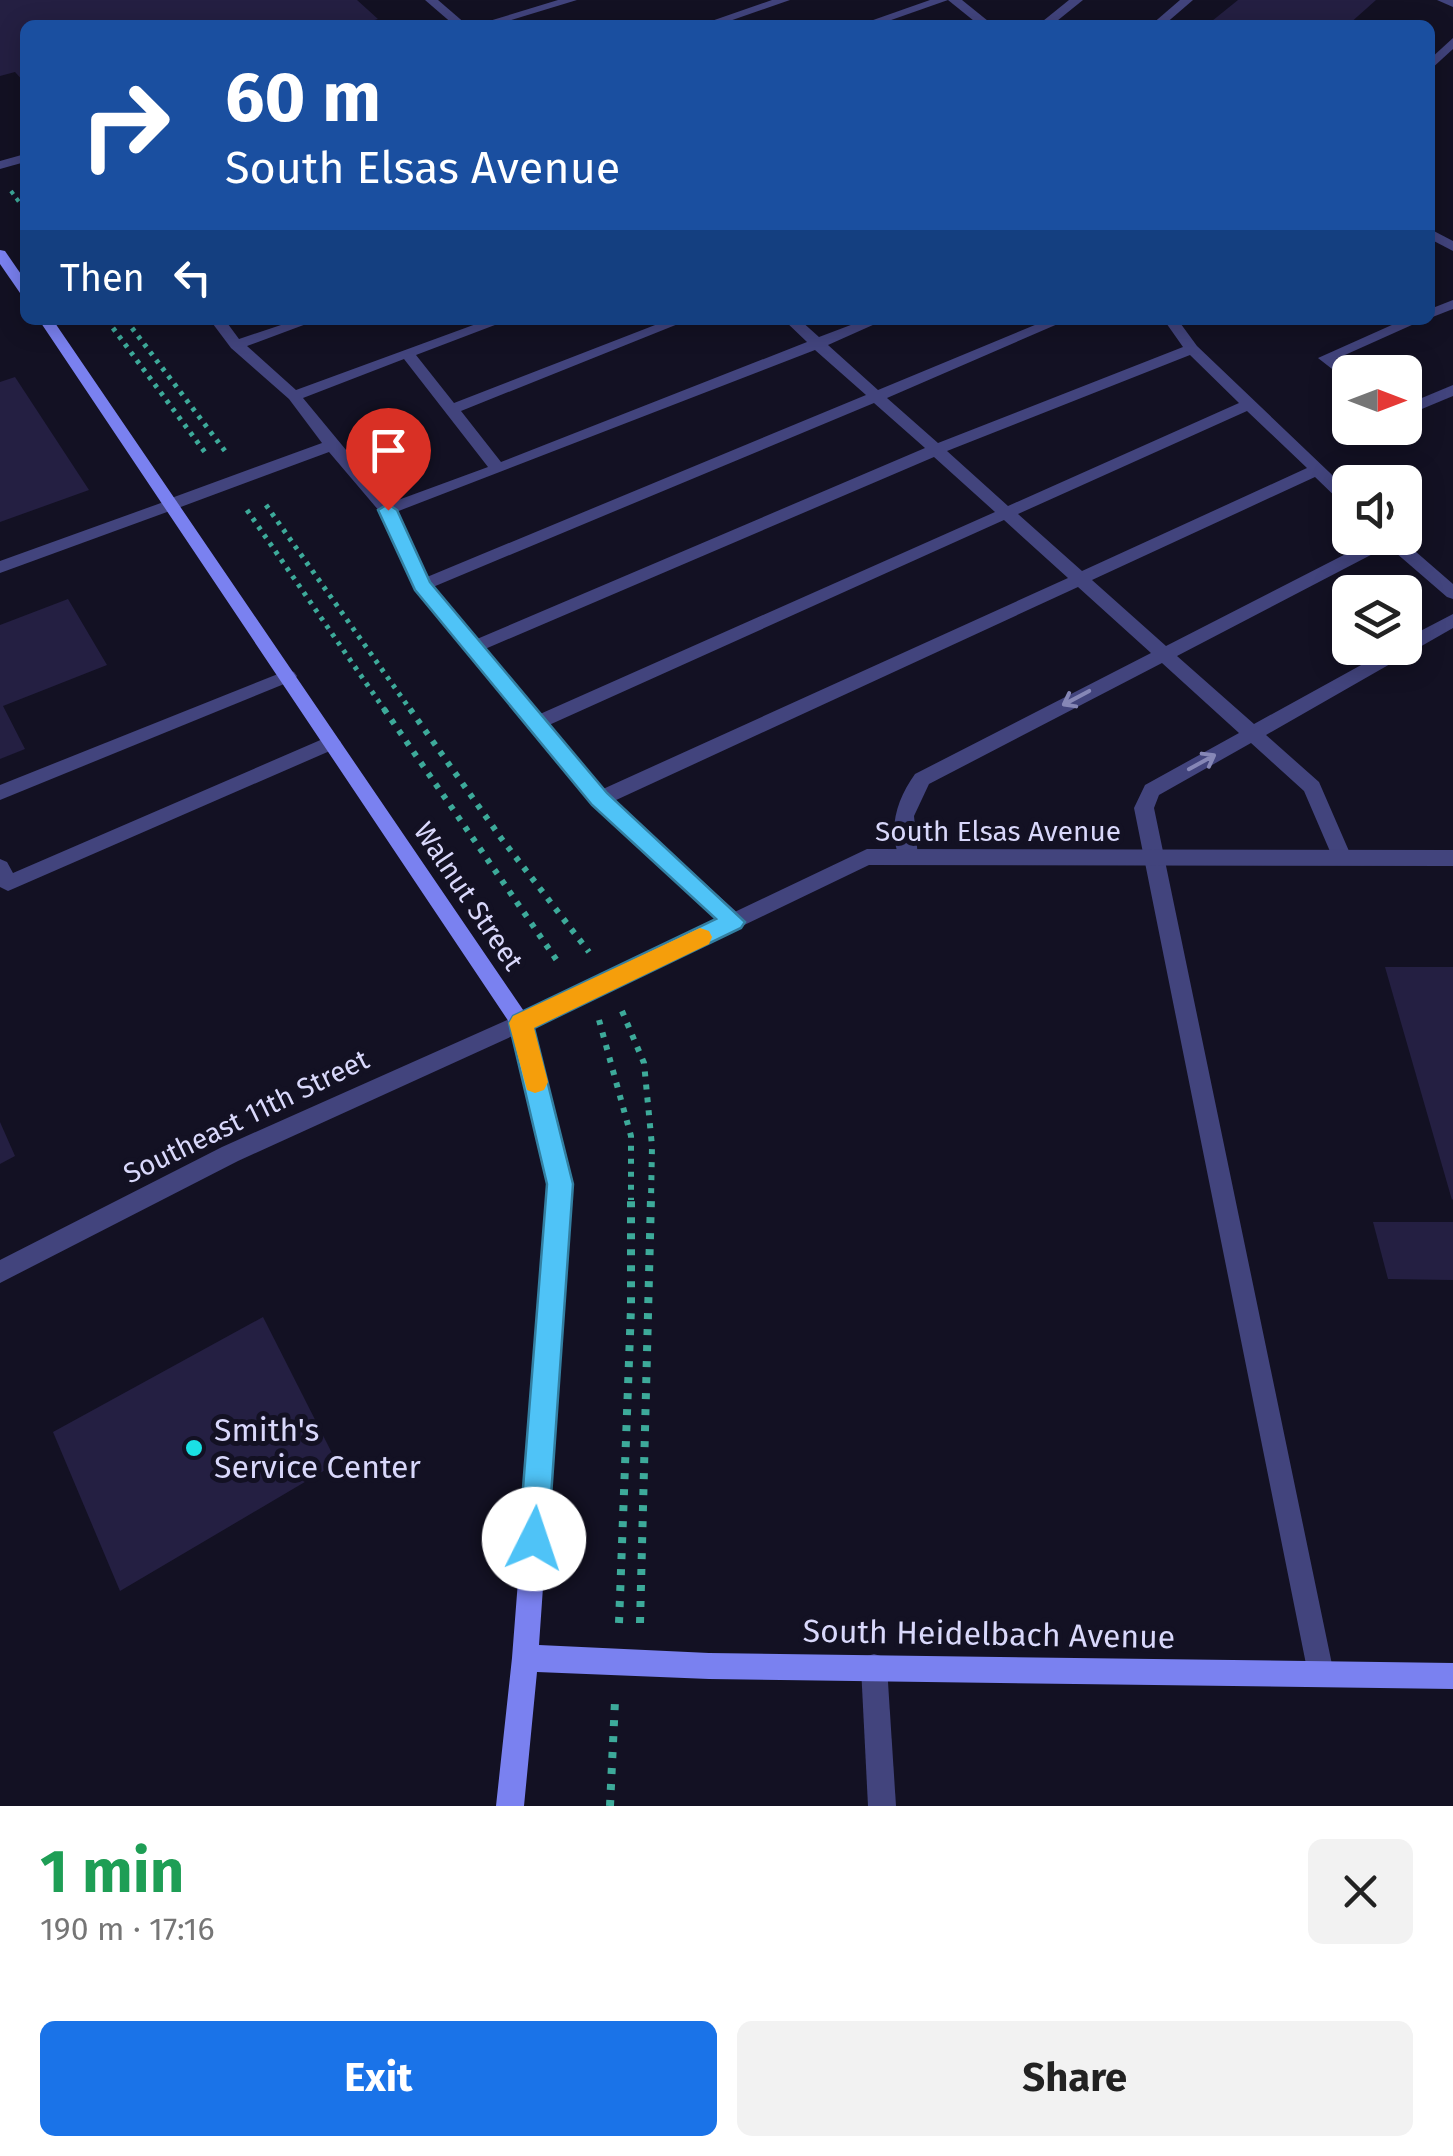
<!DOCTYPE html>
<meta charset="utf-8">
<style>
:root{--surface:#fff;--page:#f2f2f2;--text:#222;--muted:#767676;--accent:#1a73e8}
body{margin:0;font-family:"Fira Sans",sans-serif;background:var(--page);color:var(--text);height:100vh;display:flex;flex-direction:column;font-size:38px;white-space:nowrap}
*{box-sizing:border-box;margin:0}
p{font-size:32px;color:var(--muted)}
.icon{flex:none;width:55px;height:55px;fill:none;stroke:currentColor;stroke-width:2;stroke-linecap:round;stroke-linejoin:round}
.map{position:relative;height:1806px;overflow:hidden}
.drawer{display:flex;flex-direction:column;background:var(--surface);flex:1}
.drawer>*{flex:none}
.hud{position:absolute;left:20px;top:20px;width:1415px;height:305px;border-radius:15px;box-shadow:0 5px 25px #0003;background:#1a4fa0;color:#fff;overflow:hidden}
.needle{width:65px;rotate:90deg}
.controls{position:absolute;left:1332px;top:355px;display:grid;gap:20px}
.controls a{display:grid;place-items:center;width:90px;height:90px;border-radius:15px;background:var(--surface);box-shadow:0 5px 25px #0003;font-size:50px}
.pin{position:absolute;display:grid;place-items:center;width:85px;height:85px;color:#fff;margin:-102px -42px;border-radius:50% 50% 50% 0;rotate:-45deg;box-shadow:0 0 10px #0007}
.pin .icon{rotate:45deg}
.me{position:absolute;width:110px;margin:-55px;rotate:4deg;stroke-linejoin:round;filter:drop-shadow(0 0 8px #0008)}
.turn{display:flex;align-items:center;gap:35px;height:210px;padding:0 40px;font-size:45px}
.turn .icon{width:130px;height:130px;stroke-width:2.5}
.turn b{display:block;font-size:70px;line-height:85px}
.then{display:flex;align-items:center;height:95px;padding:0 40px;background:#0003;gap:20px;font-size:38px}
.round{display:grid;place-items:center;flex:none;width:105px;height:105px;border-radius:15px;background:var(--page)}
.summary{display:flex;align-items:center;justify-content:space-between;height:170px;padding:0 40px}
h1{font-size:60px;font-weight:700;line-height:75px;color:#1e9e55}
.button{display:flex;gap:20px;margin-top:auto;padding:20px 40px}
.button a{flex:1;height:115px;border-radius:15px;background:var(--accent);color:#fff;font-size:40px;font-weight:700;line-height:115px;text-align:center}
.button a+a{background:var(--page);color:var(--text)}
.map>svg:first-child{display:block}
</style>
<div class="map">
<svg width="1453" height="1806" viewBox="0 0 1453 1806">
<rect width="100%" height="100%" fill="#131123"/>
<!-- building -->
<g fill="#241f42">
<polygon points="0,0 357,0 378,19 357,25 25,25 25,83 15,72 0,76"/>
<polygon points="1238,0 1376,0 1348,25 1207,25"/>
<polygon points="15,377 89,490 0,522 0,382"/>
<polygon points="68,599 107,665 3,706 25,749 0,759 0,625"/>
<polygon points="1385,967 1453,967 1453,1199 1452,1200"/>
<polygon points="0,1122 15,1156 0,1164"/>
<polygon points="1373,1222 1453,1222 1453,1280 1388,1279"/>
<polygon points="263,1317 337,1463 120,1591 53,1432"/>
</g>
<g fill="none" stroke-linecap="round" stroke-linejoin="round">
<!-- path-far3 -->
<polyline stroke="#3daa9a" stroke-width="4" stroke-dasharray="4 5" stroke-linecap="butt" points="11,191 25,210"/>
<!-- path-far2 -->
<g stroke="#3daa9a" stroke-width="5" stroke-dasharray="4 6" stroke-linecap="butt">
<polyline points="107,320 207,455"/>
<polyline points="126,320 225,451"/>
<polyline points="266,505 412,712"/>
<polyline points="247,510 386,712"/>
</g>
<!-- path-far1 -->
<g stroke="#3daa9a" stroke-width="6" stroke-dasharray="5 8" stroke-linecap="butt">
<polyline points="384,709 560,965"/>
<polyline points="410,709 501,838 589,952"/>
<polyline points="622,1011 644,1063 652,1146 651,1200"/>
<polyline points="599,1020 631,1136 631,1200"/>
</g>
<!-- path -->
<g stroke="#3daa9a" stroke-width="8" stroke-dasharray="6 10" stroke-linecap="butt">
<polyline points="619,1623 631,1308 631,1198"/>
<polyline points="640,1623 651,1198"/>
<polyline points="610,1806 615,1701"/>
</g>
<!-- service -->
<g fill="#42447d" fill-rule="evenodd">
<polygon points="772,0 790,0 718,25 700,25"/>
<polygon points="930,0 948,0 877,25 859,25"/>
<polygon points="948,0 962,0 993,25 979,25"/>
<polygon points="1069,0 1083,0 1052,25 1038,25"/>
<polygon points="1180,0 1193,0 1164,25 1151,25"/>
<polygon points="1453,38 1453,49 1430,70 1430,59"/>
<polygon points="1453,300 1453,309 1430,318 1430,309"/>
<path d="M210,320H225L239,339L296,320H317L247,346L296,390L487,320H508L416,355L454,403L668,320H688L461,411L501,462L807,342L784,320H800L819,337L864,320H884L828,345L878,390L1047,320H1067L887,398L938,443L1183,347L1164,320H1178L1197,346L1350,492V506L1344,505L1315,477L1092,580L1166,646L1377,538H1400L1453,584V599L1447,597L1388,546L1177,656L1254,724L1392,648H1405V639L1453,614V628L1266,735L1319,782L1352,858L1349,863H1335L1304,791L1251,743L1159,795L1154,808L1334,1674L1331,1684L1321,1687L1311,1684L1308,1674L1134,808L1145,785L1239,733L1162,663L929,784L914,816L918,857L908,865L901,862C887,830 896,801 915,774L1151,653L1078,587L614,801L740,915L743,921L740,927H726L593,804L416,589L380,512L329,452L178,508H166V500L322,443L289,399L231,348ZM815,350L866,395L427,577L396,512ZM1190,355L1239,403L1008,506L947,451ZM404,359L488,467L390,503L303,398ZM874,403L925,448L477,639L433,587ZM1247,411L1307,468L1082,571L1018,514ZM934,457L995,512L540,714L485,649ZM1004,520L1068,578L603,789L549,725Z"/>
<polygon points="1403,320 1423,320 1336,359 1353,372 1350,372 1350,383 1318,358"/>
<polygon points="1453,385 1453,396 1405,416 1405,405"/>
<polygon points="288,670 294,672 297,676 294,680 0,800 0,785"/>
<polygon points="332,735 341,742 339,747 15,888 8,891 0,887 0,859 7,862 13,873"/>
<polygon points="874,1654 884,1657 887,1667 896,1806 868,1806 861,1667 864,1657"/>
</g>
<!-- minor -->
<g fill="#42447d" fill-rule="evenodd">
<polygon points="425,0 438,0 467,25 454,25"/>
<polygon points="558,0 577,0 495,25 476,25"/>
<polygon points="25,154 25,162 0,169 0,161"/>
<polygon points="1430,229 1453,241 1453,251 1430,239"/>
<polygon points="172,499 178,500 178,508 0,573 0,561"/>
<polygon points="867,849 1453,850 1453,866 869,865 528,1029 238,1161 0,1283 0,1260 222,1147 514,1017"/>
</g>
<!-- tertiary -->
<polygon fill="#42447d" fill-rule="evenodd" points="1437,0 1453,0 1453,7"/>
<!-- secondary -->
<g fill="#7a81f0" fill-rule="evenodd">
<polygon points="0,250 5,251 25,280 25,294 20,293 0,264"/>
<polygon points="39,320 53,320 532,1023 571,1184 539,1645 709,1653 1453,1663 1453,1689 709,1679 537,1672 524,1806 496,1806 512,1658 549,1184 511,1025"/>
</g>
</g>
<!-- one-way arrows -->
<defs><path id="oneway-shaft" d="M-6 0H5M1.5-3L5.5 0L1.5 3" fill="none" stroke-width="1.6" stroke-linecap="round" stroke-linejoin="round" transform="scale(2.5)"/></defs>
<g stroke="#8687b6">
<use href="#oneway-shaft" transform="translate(1076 698) rotate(152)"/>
<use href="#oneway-shaft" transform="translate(1202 762) rotate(-29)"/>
</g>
<!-- route -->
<polygon fill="#4fc3f7" stroke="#337fa1" stroke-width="2.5" points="388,504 397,510 430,582 607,793 745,922 741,928 534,1028 573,1184 548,1539 544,1550 534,1554 523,1550 519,1539 547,1184 509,1023 513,1016 716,919 592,805 415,590 378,510"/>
<!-- slow -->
<polygon fill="#f59e0b" points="700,928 709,931 712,937 709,944 534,1028 548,1082 544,1090 535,1093 527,1090 509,1023 513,1016"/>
<!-- markers -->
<circle fill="#1ae1e4" stroke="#131123" stroke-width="4" cx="194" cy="1448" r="10"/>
<g text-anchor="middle" stroke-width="10" stroke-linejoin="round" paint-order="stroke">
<!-- street labels -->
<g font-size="28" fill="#d9d8fb" stroke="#131123">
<text x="998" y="841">South Elsas Avenue</text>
<text transform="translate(469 896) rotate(56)" y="10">Walnut Street</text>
<text transform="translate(246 1116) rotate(-26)" y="10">Southeast 11th Street</text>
</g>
<!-- near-poi labels -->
<g font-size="32" fill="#d9d8fb" stroke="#131123" text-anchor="start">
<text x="214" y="1441">Smith's<tspan x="214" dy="37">Service Center</tspan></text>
</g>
<!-- near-street labels -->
<g font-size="32" fill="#d9d8fb" stroke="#131123">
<text transform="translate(989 1634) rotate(1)" y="11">South Heidelbach Avenue</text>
</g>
</g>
</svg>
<div class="controls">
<a><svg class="needle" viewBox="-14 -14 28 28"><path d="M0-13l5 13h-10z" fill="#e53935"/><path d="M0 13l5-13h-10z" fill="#767676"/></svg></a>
<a><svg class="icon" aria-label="sound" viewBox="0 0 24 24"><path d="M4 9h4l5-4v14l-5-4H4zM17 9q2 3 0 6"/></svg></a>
<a><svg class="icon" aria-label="layers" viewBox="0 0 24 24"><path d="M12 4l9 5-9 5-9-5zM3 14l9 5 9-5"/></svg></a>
</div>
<div class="pin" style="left:388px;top:510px;background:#d93025"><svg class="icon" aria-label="arrive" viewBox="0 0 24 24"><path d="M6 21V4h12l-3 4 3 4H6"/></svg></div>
<svg class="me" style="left:534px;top:1539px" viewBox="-20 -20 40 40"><circle r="19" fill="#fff"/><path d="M0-13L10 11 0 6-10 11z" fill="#4fc3f7"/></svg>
<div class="hud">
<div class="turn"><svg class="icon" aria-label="right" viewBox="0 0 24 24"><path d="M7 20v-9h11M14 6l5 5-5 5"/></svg><div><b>60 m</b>South Elsas Avenue</div></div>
<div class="then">Then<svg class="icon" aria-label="left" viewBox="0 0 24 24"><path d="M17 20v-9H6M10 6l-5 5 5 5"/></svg></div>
</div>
</div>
<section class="drawer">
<div class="summary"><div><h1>1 min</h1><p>190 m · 17:16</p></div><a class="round"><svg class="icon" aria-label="close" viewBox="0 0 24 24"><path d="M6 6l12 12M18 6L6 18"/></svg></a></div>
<div class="button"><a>Exit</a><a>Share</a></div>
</section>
